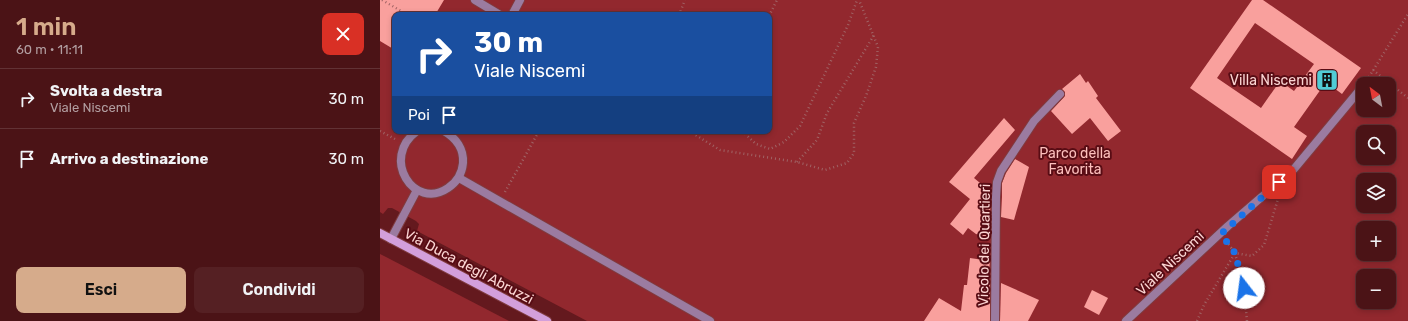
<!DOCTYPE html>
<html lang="it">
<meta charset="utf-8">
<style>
:root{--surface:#4b1316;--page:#552023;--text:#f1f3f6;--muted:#b29ea1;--line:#623235;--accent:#d6ab8b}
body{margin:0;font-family:Rubik,sans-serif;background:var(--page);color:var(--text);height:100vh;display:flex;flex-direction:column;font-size:15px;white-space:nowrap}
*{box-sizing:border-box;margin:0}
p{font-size:13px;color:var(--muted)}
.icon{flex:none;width:22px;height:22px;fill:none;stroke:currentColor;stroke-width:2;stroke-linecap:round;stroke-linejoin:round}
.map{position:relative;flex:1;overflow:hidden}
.drawer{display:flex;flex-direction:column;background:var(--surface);width:380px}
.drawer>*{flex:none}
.banner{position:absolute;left:12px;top:12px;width:380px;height:122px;border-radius:8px;box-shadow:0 2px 6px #0003,0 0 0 1px var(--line);background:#1a4fa0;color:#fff;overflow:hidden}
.needle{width:26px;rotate:328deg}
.controls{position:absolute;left:976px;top:77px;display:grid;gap:8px}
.controls a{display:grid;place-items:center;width:40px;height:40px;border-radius:8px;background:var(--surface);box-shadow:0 2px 6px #0003,0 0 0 1px var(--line);font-size:20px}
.pin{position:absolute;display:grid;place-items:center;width:34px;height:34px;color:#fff;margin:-17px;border-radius:8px;box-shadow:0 2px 6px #0006}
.me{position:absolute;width:44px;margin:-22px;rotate:345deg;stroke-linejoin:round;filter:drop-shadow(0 0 3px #0008)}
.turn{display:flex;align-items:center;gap:14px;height:84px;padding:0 16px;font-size:18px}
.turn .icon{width:52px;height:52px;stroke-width:2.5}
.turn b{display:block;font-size:28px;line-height:34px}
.then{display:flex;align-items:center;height:38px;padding:0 16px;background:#0003;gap:8px;font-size:15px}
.round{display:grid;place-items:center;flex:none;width:42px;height:42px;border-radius:8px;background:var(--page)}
.headline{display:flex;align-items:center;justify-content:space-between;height:68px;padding:0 16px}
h1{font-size:24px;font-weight:600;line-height:30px;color:var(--accent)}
.primary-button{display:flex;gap:8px;margin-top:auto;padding:8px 16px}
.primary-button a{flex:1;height:46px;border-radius:8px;background:var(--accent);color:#111;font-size:16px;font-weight:600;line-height:46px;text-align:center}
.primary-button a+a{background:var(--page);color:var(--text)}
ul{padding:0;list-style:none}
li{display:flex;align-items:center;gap:12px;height:60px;padding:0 16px;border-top:1px solid var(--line)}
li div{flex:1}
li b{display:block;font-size:15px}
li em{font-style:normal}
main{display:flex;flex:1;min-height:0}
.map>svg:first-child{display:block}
</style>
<main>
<section class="drawer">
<div class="headline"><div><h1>1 min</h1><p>60 m · 11:11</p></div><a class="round" style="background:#d93025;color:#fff"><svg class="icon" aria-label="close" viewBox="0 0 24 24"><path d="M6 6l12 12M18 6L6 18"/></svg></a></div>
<ul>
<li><svg class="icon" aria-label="right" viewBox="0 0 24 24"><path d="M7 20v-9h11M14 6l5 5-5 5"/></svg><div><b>Svolta a destra</b><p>Viale Niscemi</p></div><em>30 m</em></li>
<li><svg class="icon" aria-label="arrive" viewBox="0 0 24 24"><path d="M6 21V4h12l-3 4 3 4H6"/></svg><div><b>Arrivo a destinazione</b></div><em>30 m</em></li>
</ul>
<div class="primary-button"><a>Esci</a><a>Condividi</a></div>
</section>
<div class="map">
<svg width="1028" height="321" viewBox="0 0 1028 321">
<rect width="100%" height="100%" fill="#64191e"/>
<!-- green -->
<g fill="#92282e" fill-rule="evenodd">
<path d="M0,0H1028V321H207L37,231L39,224L36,221L12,208H8L3,214L0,212ZM15,15H389V131H15ZM983,84H1009V110H983ZM983,132H1009V158H983ZM983,180H1009V206H983ZM983,228H1009V254H983ZM983,276H1009V302H983Z"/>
<polygon points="0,254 6,257 129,321 0,321"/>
</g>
<!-- building -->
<g fill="#f9a09d" fill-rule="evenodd">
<polygon points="0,0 64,0 55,15 15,15 15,50 0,41"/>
<path d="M872,0H883L981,68L962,94L946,82L914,127L927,136L912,159L810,88ZM875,23L934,64L914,91L900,81L881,108L837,78Z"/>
<polygon points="700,74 706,83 708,81 718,96 716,98 741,131 728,141 710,118 692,134 671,111 685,96 685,92 682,89"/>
<polygon points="624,118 635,130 594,178 611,192 610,214 608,214 607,237 596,234 588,228 583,235 570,224 590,199 569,182"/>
<polygon points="635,159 649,167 634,220 621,217 622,197 622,183 626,173"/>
<polygon points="590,258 610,261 608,278 610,279 610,321 544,321 559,298 581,311 584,285 587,285"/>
<polygon points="621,283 659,300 648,321 620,321"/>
<polygon points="712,290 728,298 719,315 704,307"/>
</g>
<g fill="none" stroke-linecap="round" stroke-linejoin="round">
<!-- street casing -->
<g stroke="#7f3b3f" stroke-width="10">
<g id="street">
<polyline points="95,0 120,15"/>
<polyline points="132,15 140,0"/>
<path d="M37,131C0,158 34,211 68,188C77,182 82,174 83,163C84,149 76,138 64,131"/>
<polyline points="79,178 330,321"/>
<polyline points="11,239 37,190"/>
<polyline points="615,321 616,197 617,182 621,171 654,121 680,94"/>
<polyline points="746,321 848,226 914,169 983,86"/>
</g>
</g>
<!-- secondary casing -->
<g stroke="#7f3b3f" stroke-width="10">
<polyline id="secondary" points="0,233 167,321"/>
</g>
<!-- path -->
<g stroke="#a06365" stroke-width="2.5" stroke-dasharray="1 3" stroke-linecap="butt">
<polyline points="2,0 28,15"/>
<polyline points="299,15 305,0"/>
<polyline points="389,16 397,0"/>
<polyline points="993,70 1028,98"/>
<polyline points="989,77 1028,14"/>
<polyline points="0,131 15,139"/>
<polyline points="309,131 340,150 417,162 445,170 467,163 474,153 474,123 486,96 496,67 498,47 479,0"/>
<polyline points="362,131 376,144 390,149 404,142 420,126 468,25 477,0"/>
<polyline points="417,162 437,140 447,113 494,35"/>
<polyline points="125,192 159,131"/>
<polyline points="817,321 824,305 855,253 847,242"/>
<polyline points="867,321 864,288 855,253 872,256 884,245 898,199"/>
</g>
<!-- street -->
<use href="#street" stroke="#9b7ba0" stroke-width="8"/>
<!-- secondary -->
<use href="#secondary" stroke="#d39fdb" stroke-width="8"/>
</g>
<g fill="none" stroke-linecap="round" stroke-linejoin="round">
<!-- route -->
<polyline stroke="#1a73e8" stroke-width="7" stroke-dasharray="0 12.6" points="864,288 855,253 841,234 899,182"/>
</g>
<!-- icons -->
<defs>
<g id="building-square" transform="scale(1.15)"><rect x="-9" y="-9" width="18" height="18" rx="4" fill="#51ccd5" stroke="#580c14"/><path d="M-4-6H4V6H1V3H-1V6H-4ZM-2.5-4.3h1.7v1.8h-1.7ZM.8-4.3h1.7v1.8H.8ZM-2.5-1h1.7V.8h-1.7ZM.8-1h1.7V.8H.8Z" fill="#111"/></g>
</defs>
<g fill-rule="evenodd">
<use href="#building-square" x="947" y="80"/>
</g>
<g text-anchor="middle" stroke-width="4" stroke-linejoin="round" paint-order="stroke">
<!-- poi labels -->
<g font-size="14" fill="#fbd5d3" stroke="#580c14" text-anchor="end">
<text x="932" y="85">Villa Niscemi</text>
</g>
<!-- park labels -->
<g font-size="14" fill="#fdbfbc" stroke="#580c14">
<text x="695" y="158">Parco della<tspan x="695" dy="16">Favorita</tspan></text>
</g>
<!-- street labels -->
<g font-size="14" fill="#fbd5d3" stroke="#580c14">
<text transform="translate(604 245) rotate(-89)" y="5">Vicolo dei Quartieri</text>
<text transform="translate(790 263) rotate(-43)" y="5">Viale Niscemi</text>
<text transform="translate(89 266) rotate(28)" y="5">Via Duca degli Abruzzi</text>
</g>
</g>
</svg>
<div class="controls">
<a><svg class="needle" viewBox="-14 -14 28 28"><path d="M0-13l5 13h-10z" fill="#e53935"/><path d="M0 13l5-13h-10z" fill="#b29ea1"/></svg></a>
<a><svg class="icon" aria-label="search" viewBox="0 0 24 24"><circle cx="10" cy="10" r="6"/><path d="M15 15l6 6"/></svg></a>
<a><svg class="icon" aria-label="layers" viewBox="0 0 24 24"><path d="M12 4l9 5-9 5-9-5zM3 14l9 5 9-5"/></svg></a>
<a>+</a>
<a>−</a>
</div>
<div class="pin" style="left:899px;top:182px;background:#d93025"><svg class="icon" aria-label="arrive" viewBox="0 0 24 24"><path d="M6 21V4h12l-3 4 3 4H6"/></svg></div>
<svg class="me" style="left:864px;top:288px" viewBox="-20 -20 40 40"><circle r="19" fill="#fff"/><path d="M0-13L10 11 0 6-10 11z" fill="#1a73e8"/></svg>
<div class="banner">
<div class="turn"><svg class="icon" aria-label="right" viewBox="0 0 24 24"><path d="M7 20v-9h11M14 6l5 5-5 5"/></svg><div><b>30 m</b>Viale Niscemi</div></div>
<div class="then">Poi<svg class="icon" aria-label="arrive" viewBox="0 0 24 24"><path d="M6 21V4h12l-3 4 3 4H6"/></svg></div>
</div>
</div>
</main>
